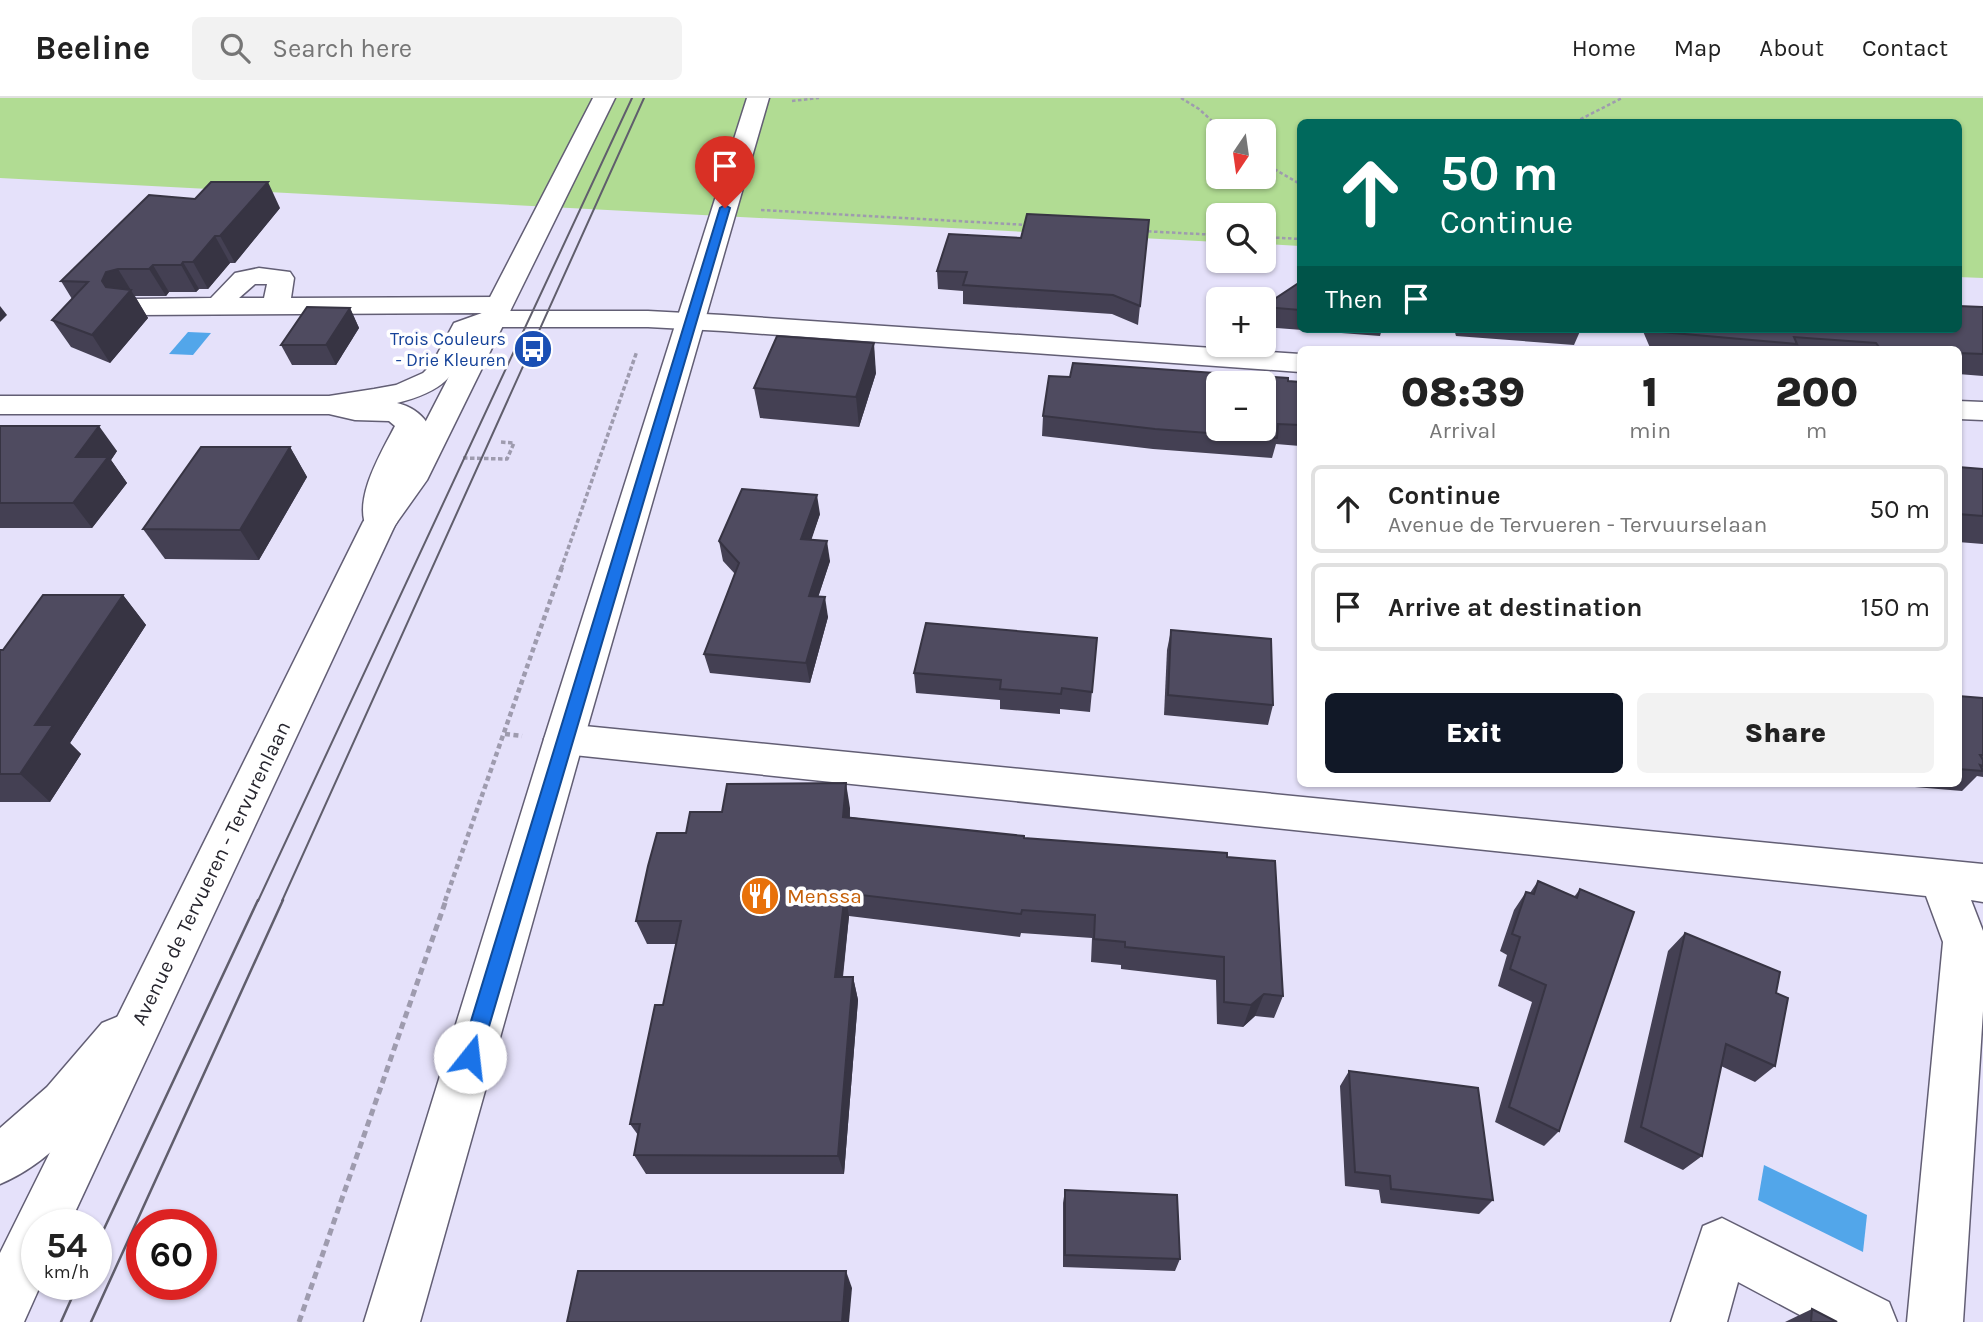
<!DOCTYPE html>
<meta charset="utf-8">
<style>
:root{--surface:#fff;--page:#f2f2f2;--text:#222;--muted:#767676;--line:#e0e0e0;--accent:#111827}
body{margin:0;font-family:Karla,sans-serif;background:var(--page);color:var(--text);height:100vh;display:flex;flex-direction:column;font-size:26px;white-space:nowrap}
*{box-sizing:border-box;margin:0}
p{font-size:23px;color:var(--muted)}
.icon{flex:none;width:38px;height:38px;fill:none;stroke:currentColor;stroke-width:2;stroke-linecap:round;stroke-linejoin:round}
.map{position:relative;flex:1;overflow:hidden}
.side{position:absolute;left:1297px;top:248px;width:665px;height:441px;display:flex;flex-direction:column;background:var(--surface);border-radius:10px;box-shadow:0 2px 5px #0004}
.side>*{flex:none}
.top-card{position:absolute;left:1297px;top:21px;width:665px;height:214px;border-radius:10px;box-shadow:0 2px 5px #0004;background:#00695c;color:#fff;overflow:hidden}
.needle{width:46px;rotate:193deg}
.controls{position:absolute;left:1206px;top:21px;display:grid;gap:14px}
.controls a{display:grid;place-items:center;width:70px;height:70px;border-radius:10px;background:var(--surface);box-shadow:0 2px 5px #0004;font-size:35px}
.speed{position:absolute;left:21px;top:1111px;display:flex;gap:14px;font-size:35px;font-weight:700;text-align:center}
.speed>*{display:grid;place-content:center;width:91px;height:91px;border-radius:50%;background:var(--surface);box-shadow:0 2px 5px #0004;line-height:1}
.speed small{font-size:18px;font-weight:400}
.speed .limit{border:10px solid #d22;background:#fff;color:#111}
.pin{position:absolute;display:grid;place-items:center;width:60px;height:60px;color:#fff;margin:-72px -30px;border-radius:50% 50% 50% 0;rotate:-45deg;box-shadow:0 0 7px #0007}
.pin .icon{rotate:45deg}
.me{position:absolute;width:77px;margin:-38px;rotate:16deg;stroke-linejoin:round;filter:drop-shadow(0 0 5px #0008)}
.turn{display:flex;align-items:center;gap:24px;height:147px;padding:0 28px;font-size:32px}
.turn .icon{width:91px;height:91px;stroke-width:2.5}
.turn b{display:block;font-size:49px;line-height:60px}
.then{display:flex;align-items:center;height:66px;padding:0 28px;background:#0003;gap:14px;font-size:26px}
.eta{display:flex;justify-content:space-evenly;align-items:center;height:119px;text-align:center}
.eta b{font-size:42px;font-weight:800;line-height:49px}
.primary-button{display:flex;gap:14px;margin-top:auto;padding:14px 28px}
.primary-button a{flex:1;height:80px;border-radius:10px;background:var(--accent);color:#fff;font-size:28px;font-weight:800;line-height:80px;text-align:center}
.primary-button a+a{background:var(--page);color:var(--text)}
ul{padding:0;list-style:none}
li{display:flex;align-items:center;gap:21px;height:88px;margin:0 14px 10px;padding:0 14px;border:4px solid var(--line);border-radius:10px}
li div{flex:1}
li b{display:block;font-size:26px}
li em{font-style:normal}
header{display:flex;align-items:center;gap:42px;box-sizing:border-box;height:98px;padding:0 35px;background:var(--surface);border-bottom:2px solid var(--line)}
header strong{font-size:33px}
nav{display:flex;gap:38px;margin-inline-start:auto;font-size:24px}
.search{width:490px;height:63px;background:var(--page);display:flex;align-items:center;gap:18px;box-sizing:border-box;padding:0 24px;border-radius:10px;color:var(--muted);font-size:26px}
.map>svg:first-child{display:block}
</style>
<header>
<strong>Beeline</strong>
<div class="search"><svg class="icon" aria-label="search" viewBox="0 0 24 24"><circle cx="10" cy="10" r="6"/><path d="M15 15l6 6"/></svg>Search here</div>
<nav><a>Home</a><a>Map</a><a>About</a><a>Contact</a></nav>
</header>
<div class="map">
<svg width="1983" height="1224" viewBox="0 0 1983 1224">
<rect width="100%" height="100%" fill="#e5e1fa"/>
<!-- green -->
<path fill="#b1dc93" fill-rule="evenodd" d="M0,0H1983V180L1958,179V24H1300V148L1264,146V117H1218V144L0,80ZM1218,33H1264V79H1218Z"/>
<!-- water -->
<g fill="#52a6ea">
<polygon points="188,234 211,235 193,257 169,256"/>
<polygon points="1764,1067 1867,1117 1863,1154 1758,1102"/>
</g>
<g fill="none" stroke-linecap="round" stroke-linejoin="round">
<!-- minor casing -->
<g stroke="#625e74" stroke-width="3">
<g id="minor">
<path d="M259,170L290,174L294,180L291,200L498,199L508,201L512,207L508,213H648L723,217L1300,256V274L723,233L648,229H495L475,236C454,280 444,293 397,305C409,308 420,314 427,325L400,382L397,424L392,432L380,435L368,432C351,404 382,353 395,328L389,323L355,322L329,316H0V298H329L374,291L396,287L423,275L432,266L454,225L482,215L135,217L125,215L121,209L125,203L135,201L211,200L235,175ZM255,186H267L264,200H239Z"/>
<polygon points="1958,303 1983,304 1983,322 1958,321"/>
<polygon points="564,626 1983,766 1983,804 1971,802 1983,833 1983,913 1963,1224 1907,1224 1943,844 1926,798 564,656 550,652 544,641 550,630"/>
<path d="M119,918L136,925L143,941L136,957C98,1005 58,1062 0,1086V1030L47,989L102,925Z"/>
<polygon points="1722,1120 1889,1204 1897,1224 1813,1224 1738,1184 1727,1224 1671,1224 1703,1128"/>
</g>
</g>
<!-- major casing -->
<g stroke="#625e74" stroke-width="3">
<g id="major">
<polygon points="593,0 615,0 427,382 395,427 69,1127 37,1127 37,1186 41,1186 24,1224 0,1224 0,1155 363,424 397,379"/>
<polygon points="747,0 769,0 584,641 420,1224 364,1224 544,641"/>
</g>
</g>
<!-- path-far3 -->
<g stroke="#9e9bae" stroke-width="2.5" stroke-dasharray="3.5 2.5" stroke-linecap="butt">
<polyline points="1181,0 1199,11 1223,33"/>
<polyline points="792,3 819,0"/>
<polyline points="1575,24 1622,0"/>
<polyline points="1264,65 1300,86"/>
<polyline points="761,112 1028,127"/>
<polyline points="1142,133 1218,137"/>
<polyline points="1264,139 1300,141"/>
</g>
<!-- path-far2 -->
<g stroke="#9e9bae" stroke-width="3.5" stroke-dasharray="4.5 2.5" stroke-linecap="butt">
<polyline points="463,360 507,361 514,345 500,344"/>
<polyline points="561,471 637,253"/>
</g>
<!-- path-far1 -->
<g stroke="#9e9bae" stroke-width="4.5" stroke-dasharray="5 3.5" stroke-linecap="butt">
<polyline points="505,636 522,638"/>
<polyline points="445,803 562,469"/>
</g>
<!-- path -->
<polyline stroke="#9e9bae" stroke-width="5" stroke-dasharray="7 4.5" stroke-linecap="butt" points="299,1224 446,802"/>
<!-- minor -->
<use href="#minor" fill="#fff" fill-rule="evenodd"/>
<!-- major -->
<use href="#major" fill="#fff" fill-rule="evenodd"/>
<!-- tram-far1 -->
<g stroke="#605e6c" stroke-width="2">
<polyline points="258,803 632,0"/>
<polyline points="282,803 644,0"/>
</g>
<!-- tram -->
<g stroke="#605e6c" stroke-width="2.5">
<polyline points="96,1148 258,802"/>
<polyline points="61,1224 78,1186"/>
<polyline points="91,1224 283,802"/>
</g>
</g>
<!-- wall -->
<g fill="#444053">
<polygon points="280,110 235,165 230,165 208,191 199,191 196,194 169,194 166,198 135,198 148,220 110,265 71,249 52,222 72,201 61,183"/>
<polygon points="1149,122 1138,227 1112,216 963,206 963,193 938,191 937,173 1021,140"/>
<polygon points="1300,184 1300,231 1382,231 1380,238 1264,229 1264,208"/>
<polygon points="1983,209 1983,278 1958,276 1958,252 1651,252 1642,231 1958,231"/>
<polygon points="350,210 359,230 336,267 292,267 281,247"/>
<polygon points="1454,231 1581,231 1574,247 1456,238"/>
<polygon points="876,275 859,329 760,320 754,290"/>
<polygon points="1070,279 1300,284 1300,348 1276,346 1272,360 1153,351 1042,338 1043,318"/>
<polygon points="0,328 117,353 111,362 127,385 92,430 0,430"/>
<polygon points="290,349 307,379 259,462 165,461 143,431"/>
<polygon points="1958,369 1983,371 1983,446 1958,444"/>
<polygon points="820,416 811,441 830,463 818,499 828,519 810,585 710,575 704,556 735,476 723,463 719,443"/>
<polygon points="123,497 146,527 70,645 81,656 50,704 0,704 0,552 3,552"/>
<polygon points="1171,532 1273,607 1268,627 1164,617 1167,552"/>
<polygon points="1097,540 1090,614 1060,611 1060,616 1000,611 1000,602 916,595 914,575"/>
<polygon points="1958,598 1983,600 1983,679 1977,678 1962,693 1903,688 1902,686 1958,686"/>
<polygon points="850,710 850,719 1024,740 1227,759 1283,898 1274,920 1255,918 1243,929 1217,926 1216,882 1121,871 1121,867 1091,864 1092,840 1021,835 1020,839 849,818 843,879 853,879 858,902 844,1076 646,1076 634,1057 638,1037 630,1026 663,907 676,846 647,846 636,823 686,735 722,714"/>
<polygon points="1538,783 1574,799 1580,791 1559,1033 1544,1048 1495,1024 1532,904 1498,888 1507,857 1500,853 1514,812 1526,794 1530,795"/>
<polygon points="1685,835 1776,895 1775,968 1755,984 1721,968 1702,1058 1683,1072 1624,1044 1668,853"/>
<polygon points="1349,973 1493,1102 1479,1116 1381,1105 1379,1092 1345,1088 1340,988"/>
<polygon points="1065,1092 1180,1161 1175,1173 1063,1169 1063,1105"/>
<polygon points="1812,1211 1837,1224 1785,1224"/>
</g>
<!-- shaded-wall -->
<g fill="#373443">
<polygon points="268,84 280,110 235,165 220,138"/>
<polygon points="215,138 230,165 208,191 193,164"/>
<polygon points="183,164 199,191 196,194 181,167"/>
<polygon points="153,167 169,194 166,198 149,171"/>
<polygon points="118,171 148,220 110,265 92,237 102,183 106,174"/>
<polygon points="0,208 7,217 0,224"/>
<polygon points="350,210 359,230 336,267 326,247"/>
<polygon points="874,245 876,275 859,329 856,299"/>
<polygon points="99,328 117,353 111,362 127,385 92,430 73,405 76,359"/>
<polygon points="290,349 307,379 259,462 240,432"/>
<polygon points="817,397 820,416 805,461 801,441"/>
<polygon points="827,443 830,463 812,518 809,498"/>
<polygon points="123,497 146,527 70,645 81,656 50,704 20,676 35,627"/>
<polygon points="825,499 828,519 810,585 806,565"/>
<polygon points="846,685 850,710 847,743 843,719"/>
<polygon points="845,795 849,818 840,902 835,879"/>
<polygon points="853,879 858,902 844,1076 838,1058"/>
<polygon points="1264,896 1255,918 1243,929 1251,907"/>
<polygon points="846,1173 852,1190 849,1224 842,1224"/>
</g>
<!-- building -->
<g fill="#4f4b60" stroke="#373443" stroke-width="2" fill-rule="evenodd">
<polygon points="211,84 268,84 220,138 215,138 193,164 183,164 181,167 153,167 149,171 118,171 106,174 102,183 106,189 131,192 92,237 52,222 88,184 61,183 149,97 195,101"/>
<polygon points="1027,116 1149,122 1140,208 1113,197 963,187 967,174 937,173 949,136 1021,140"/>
<polygon points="1300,184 1300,212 1264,209 1264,208"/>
<polygon points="1958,208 1983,209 1983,256 1958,255 1958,252 1921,252 1879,249 1876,245 1794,239 1797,246 1662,234 1660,231 1958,231"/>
<polygon points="307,209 350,210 326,247 281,247"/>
<polygon points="777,238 874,245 856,299 754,290"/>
<path d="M1073,265L1288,280V283L1300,284V327L1278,326L1277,340L1155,331L1043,318L1049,278L1070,279ZM1218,285H1264V331H1218Z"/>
<polygon points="0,328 99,328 76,359 108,359 73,405 0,405"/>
<polygon points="201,349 290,349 240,432 143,431"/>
<polygon points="1958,369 1983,371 1983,418 1958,416"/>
<polygon points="742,391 817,397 801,441 827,443 809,498 825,499 806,565 704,556 739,465 719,443"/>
<polygon points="43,497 123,497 35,627 53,627 20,676 0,676 0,552 3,552"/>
<polygon points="926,525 1097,540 1092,594 1062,590 1061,596 1000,591 1001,582 914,575"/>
<polygon points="1171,532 1271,541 1273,607 1168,597"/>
<polygon points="1958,598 1983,600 1983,657 1980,657 1983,662 1983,668 1980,667 1983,673 1958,671"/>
<polygon points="846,685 843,719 1024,738 1024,740 1227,755 1227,759 1275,763 1283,898 1264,896 1251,907 1224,904 1224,859 1125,849 1125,844 1094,841 1095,817 1022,812 1021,816 845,795 835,879 853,879 838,1058 634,1057 640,1026 630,1026 655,907 663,907 681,823 636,823 648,768 657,735 686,735 690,714 722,714 727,686"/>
<polygon points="1538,783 1577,800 1580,791 1634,814 1559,1033 1509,1009 1546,887 1510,871 1520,839 1512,836 1526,794 1534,796"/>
<polygon points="1685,835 1780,874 1776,895 1788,900 1775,968 1726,946 1702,1058 1641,1029"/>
<polygon points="1349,973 1478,990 1493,1102 1391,1091 1390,1078 1355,1074"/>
<polygon points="1065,1092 1177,1097 1180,1161 1065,1157"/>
<polygon points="578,1173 846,1173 842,1224 567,1224"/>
<polygon points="1812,1211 1837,1224 1811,1224"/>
</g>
<!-- route -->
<polygon fill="#1a73e8" stroke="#114b97" stroke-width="2" points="725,107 730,110 480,959 477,966 470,969 463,966 460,959 720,110"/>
<!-- icons -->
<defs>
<g id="bus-disc" transform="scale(2.0125)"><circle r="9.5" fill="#1a4fb4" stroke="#fff"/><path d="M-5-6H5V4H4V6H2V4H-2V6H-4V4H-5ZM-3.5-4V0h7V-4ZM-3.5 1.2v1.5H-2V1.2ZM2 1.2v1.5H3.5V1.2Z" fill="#fff"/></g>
<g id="restaurant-disc" transform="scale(2.0125)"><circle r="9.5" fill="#e8710a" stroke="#fff"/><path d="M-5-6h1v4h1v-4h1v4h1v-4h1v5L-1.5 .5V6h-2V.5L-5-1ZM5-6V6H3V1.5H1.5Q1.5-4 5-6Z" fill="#fff"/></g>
</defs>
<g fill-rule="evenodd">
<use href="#bus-disc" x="533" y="251"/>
<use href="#restaurant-disc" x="760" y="798"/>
</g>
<g text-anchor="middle" stroke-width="7" stroke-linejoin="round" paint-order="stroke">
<!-- far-transit labels -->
<g font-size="18" fill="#164399" stroke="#fff" text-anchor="end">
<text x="506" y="247">Trois Couleurs<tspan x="506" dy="21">- Drie Kleuren</tspan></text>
</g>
<!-- street labels -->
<g font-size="21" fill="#27262f" stroke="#fff">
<text transform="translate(211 775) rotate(-64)" y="7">Avenue de Tervueren - Tervurenlaan</text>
</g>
<!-- food labels -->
<g font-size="21" fill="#c56008" stroke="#fff" text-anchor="start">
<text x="787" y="805">Menssa</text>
</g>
</g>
</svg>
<div class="controls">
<a><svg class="needle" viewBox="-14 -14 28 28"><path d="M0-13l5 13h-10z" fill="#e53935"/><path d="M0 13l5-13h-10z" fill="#767676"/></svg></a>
<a><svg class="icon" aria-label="search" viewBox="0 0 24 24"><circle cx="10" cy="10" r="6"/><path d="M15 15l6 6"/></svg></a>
<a>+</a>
<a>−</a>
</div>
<div class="speed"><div>54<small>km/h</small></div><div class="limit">60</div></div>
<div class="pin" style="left:725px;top:110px;background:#d93025"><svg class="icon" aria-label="arrive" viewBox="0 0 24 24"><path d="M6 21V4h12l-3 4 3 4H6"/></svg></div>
<svg class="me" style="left:470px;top:959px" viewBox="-20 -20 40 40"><circle r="19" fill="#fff"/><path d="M0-13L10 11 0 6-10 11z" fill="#1a73e8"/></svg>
<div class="top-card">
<div class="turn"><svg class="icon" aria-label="ahead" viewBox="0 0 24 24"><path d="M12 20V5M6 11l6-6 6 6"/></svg><div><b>50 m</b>Continue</div></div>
<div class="then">Then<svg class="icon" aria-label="arrive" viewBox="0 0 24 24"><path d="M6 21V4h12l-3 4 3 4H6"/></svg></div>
</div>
<section class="side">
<div class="eta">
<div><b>08:39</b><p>Arrival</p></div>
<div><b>1</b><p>min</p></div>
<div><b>200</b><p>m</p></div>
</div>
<ul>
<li><svg class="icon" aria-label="ahead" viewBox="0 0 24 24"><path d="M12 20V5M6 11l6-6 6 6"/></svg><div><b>Continue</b><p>Avenue de Tervueren - Tervuurselaan</p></div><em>50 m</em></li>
<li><svg class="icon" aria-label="arrive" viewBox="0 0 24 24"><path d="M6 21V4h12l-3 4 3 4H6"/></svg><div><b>Arrive at destination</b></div><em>150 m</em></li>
</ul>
<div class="primary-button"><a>Exit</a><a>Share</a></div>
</section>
</div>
